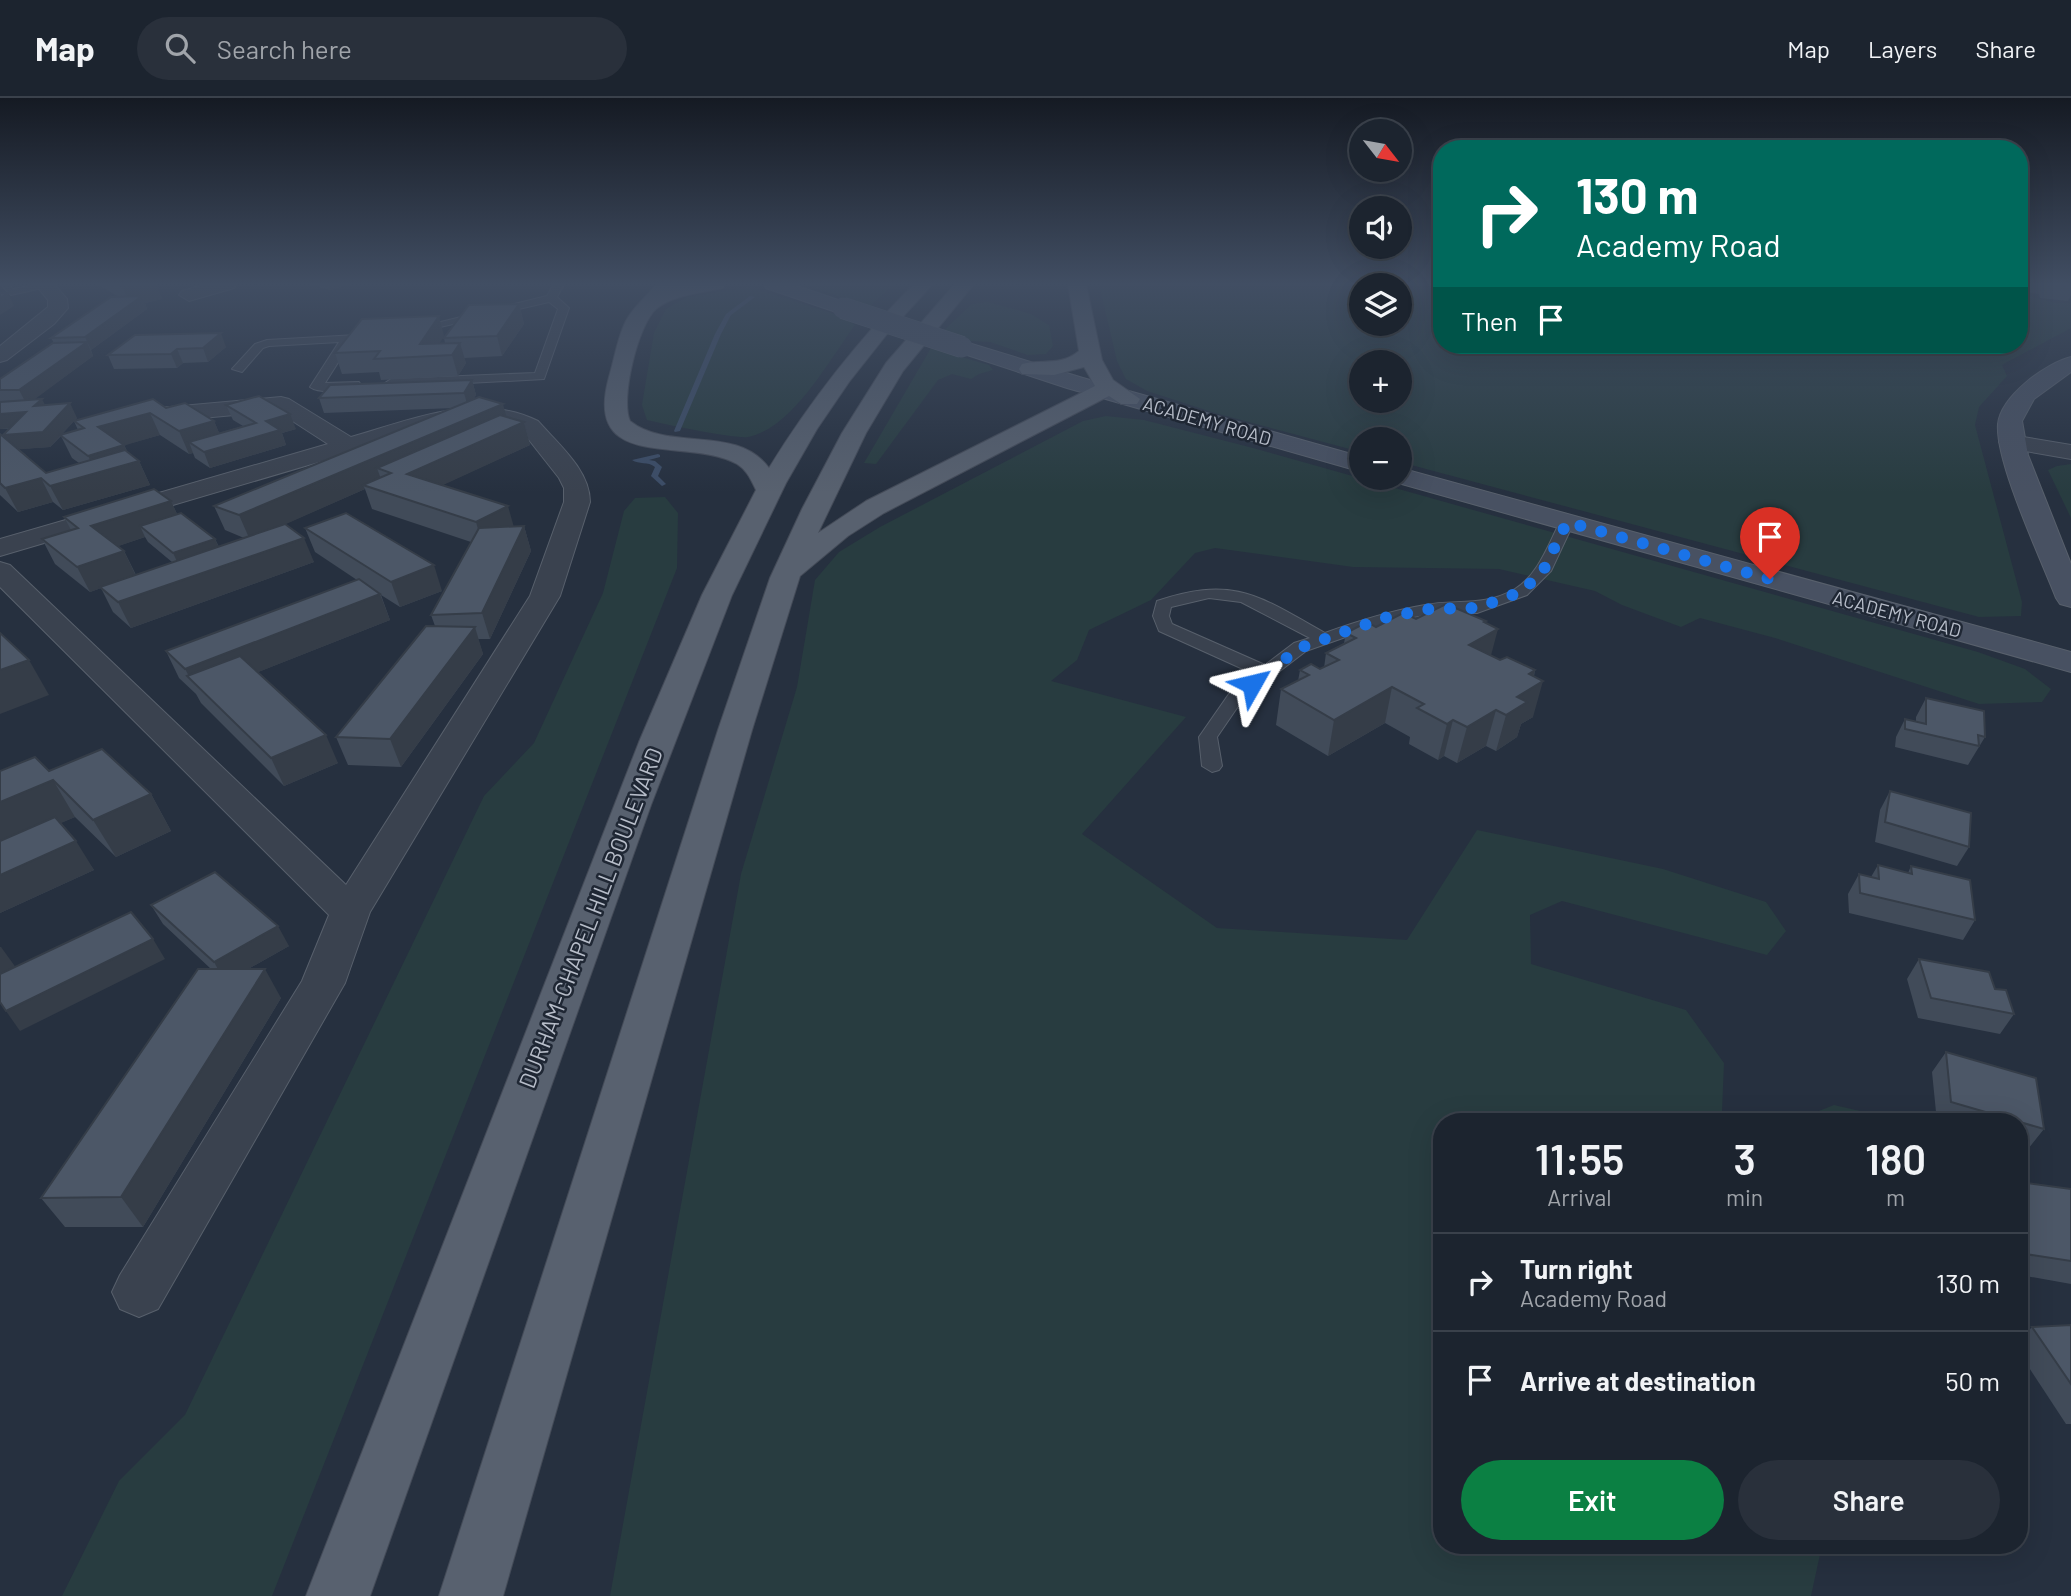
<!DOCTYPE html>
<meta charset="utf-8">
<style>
:root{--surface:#1c242f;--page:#29303b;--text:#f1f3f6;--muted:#a0a4aa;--line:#3a414b;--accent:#0b8043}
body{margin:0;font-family:Barlow,sans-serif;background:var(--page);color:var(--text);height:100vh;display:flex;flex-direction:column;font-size:26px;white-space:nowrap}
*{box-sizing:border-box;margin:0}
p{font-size:23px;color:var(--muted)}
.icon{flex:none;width:38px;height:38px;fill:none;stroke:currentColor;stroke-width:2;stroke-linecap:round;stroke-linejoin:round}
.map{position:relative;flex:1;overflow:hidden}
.sheet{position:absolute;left:1433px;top:1015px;width:595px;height:441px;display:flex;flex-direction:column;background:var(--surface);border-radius:28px;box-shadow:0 7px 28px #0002,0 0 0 2px var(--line)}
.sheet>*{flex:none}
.top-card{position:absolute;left:1433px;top:42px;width:595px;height:214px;border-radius:28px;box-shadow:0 7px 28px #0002,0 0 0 2px var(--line);background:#00695c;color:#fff;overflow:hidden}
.needle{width:46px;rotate:121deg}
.fabs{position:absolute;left:1349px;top:21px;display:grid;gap:14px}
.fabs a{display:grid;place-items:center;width:63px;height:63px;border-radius:50%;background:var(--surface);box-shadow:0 7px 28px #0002,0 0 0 2px var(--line);font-size:35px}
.pin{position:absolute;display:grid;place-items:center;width:60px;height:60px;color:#fff;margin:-72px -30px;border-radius:50% 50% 50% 0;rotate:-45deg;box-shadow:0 0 7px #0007}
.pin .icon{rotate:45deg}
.me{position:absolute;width:77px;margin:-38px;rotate:53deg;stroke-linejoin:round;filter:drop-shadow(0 0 5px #0008)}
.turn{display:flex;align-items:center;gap:24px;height:147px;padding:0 28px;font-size:32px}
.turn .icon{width:91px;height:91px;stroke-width:2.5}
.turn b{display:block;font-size:49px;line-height:60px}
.then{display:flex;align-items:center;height:66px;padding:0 28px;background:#0003;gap:14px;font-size:26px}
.eta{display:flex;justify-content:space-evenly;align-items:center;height:119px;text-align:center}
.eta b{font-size:42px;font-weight:600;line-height:49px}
.button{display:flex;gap:14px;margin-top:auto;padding:14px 28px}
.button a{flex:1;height:80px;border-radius:42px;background:var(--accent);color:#fff;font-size:28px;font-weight:600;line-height:80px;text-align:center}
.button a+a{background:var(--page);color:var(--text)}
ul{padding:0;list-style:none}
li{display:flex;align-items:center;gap:21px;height:98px;padding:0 28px;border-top:2px solid var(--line)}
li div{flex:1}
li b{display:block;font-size:26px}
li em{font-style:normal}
header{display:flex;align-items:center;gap:42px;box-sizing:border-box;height:98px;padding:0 35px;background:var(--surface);border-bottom:2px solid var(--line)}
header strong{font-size:33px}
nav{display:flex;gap:38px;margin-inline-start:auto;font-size:24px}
.search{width:490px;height:63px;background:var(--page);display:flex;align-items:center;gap:18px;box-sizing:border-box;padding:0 24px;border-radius:38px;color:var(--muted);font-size:26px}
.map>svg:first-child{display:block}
</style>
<header>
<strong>Map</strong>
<div class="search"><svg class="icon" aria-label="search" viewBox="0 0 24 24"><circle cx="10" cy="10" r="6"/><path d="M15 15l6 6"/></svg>Search here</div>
<nav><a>Map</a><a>Layers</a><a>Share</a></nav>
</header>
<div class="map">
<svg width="2071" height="1498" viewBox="0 0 2071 1498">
<rect width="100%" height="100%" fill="#26303f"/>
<!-- green -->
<g fill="#283c40" fill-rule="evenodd">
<polygon points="804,186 895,186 868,209"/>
<path d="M1099,186H1442V247H2020V196L2056,205H2071V230L2002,267L2007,278L1979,309L1975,327L2022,504L2021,518L1979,519L1400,364V341H1362L1361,354L1215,315L1147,293L1126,281L1117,263ZM1362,187H1400V226H1362ZM1362,264H1400V303H1362Z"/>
<path d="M750,189L844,219L855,227C829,262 793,330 748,339C735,341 663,326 647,322L642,307L654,235L666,211L687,199Z"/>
<polygon points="988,204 1031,216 1049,227 1053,248 1046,256 1028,257 990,244 970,243 942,234 972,206"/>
<polygon points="931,250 989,267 993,272 979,276 971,281 952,276 938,282 876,366 864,365"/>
<polygon points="1106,318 1144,322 1253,350 1978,554 2025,571 2051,591 2042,604 1979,606 1775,540 1700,520 1681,529 1622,507 1595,493 1499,471 1353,469 1215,450 1195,455 1151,502 1089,532 1077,562 1051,583 1186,619 1082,736 1217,830 1407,842 1477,732 1663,771 1766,804 1786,833 1767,857 1562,803 1530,817 1531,866 1686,912 1724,965 1722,1013 1744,1024 1442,1024 1442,1447 1822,1447 1811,1498 610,1498 741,776 797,589 815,482 839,454 880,429 1083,323"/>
<polygon points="2071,366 2071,420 2048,372 2057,368"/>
<polygon points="665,399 678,415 677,470 272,1498 62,1498 119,1383 185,1317 484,698 534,645 603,495 624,413 635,400"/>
<polygon points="1834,1007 1908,1024 1791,1024"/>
</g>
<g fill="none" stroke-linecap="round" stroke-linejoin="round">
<!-- stream -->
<g fill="#3c4d67" fill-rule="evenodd">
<polygon points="750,198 755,199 731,217 721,236 680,333 675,334 674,333 715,236 726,216"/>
<path d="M658,356L660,357V359L649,362L655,363L662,369L658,378L666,386L662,388L651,378L655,369C648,363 639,367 632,362Z"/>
</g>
<!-- lane casing -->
<g stroke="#58606c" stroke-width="2">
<g id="lane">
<polygon points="0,186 9,186 13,191 41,186 51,188 11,197"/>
<polygon points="554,186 564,186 557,199 569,210 544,281 391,289 385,285 391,281 535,275 558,211 549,204 414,235 408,232 547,198"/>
<path d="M375,236L379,237V241L351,244L325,285L359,284L361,287C352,294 319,296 310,289L339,244L269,248L263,250L242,274L232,271L255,246L267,242Z"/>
<path d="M1567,420L1574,424L1551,473L1527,497L1477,515L1429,516L1388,524L1306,553L1243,601L1217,639L1222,668L1219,672L1212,674L1202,668L1199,639L1231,593L1254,576L1159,533L1153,518L1157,503C1234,477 1259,498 1325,535C1358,523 1390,513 1425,507C1456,501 1484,509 1515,491C1538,477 1548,447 1560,424ZM1209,500L1241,504L1310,540L1294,545L1265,567L1172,526L1169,518L1171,509Z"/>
</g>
</g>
<!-- street casing -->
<g stroke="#58606c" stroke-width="2">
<g id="street">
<polygon points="35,186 54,186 67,201 68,210 54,226 7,262 0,264 0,248 48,209 48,202"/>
<polygon points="207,186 236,186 234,190 189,203 179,197 182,193"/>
<path d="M281,299L289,301L351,339C411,322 477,293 538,323C558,346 590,372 590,404L560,498L370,814L345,885L158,1211L139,1219L120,1211L112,1194L120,1177L302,883L329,817L0,489V464L10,467L346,787L530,498L564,404V390L559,380L522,333L501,325H451L0,458V441L328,346L277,313L148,325L140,323L136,318L140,313L148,311Z"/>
<polygon points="2011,337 2071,347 2071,361 2002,349 1999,344 2002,339"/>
</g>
</g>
<!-- secondary casing -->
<g stroke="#58606c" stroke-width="2">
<g id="secondary">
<polygon points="764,186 791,186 850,206 853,210 843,216 836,214 766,190"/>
<polygon points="962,243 1083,280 1362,359 1362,374 1067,290 955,253 952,249 955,245"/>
<path d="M2071,259V274L2034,301L2022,323L2028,357L2071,466V509L2060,506L2056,500C2041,461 1995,364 1998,326C2001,298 2046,265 2071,259Z"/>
<polygon points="1400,370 2071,554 2071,574 1391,383 1389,380 1400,380"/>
</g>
</g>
<!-- primary casing -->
<g stroke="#444b58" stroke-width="2">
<g id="primary">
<path d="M657,186H676L674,189L684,186H725L723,190C701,195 673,197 656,211C638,227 620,301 630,323C669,354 737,326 769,370C811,302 858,242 914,186H933L887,236L849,284L817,331L786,385L732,497L651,707L370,1498H306L639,644L702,497L756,392C751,382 747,372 737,366C687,338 582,376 609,279C614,262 617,243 624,227C630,212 647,198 657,186Z"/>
<path d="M955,186H974L903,273L866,335L818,435L866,403L1095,288L1084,269L1054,277L1022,276L1019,271L1022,266C1043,261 1061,268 1079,253L1068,186H1086L1102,262L1113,282L1140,301L1137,306H1121L1109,298L884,415L848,438L800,478L752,632L503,1498H439L718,632L770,480L802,411L842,335L886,265Z"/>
</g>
</g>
<!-- lane -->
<use href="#lane" fill="#3a424f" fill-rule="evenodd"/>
<!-- street -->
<use href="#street" fill="#3a424f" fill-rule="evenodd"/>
<!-- secondary -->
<use href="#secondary" fill="#485162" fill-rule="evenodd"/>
<!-- primary -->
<use href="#primary" fill="#58616f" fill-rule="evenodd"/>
<!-- secondary-bridge casing -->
<g stroke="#58606c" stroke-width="22" stroke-linecap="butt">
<polyline id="secondary-bridge" points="843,210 962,249"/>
</g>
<!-- secondary-bridge -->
<use href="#secondary-bridge" stroke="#485162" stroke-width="21"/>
</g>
<!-- wall -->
<g fill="#414b59" fill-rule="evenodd">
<path d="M98,186H156L162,201L145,205L147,211L91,252L93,258L34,301L45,307L77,320L74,323L166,310L214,323L219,335L243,328L233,322L226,307L296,331L282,335L286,347L210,370L195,360L193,355L189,356L160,337L124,347L128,355L139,363L150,387L63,412L53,404L18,414L0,397V336L4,339L3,337L9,331H0V281L54,245L51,240L117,198ZM74,323L78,332L61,337ZM61,338L72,360L79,365L46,375L19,351L50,349Z"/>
<polygon points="309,186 350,186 330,192"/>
<polygon points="2021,186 2071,186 2071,197 2068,203 2040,200 2039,196 2025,194"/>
<polygon points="519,206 524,226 502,258 464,260 466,265 458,278 381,282 379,274 342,276 335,255 445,245 444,240"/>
<polygon points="135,237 226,249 208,264 183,265 177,270 114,271 108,257"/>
<path d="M472,282L476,297L473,302L507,319L524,324L530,347L442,387L513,429L524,428L531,453L490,541H478L483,556L401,669L348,667L336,639L435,528L431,517L471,444L372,411L365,391L285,426L314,464L131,530L113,514L101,490L90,494L55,466L42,441L71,432L64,419L171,403L177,416L215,441L219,449L244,440L225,432L214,408L454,310L324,315L319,300ZM145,439L148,444L172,464L136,477L124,453L118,448Z"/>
<polygon points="305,430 442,493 400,509 381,497 390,522 258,574 338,665 284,688 201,605 196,596 179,580 166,553 357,482 315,454"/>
<polygon points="1416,521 1486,523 1486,525 1491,558 1500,562 1535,572 1534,578 1533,619 1521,626 1517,639 1496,653 1486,648 1457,665 1444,658 1438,662 1409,646 1410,639 1385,625 1328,658 1276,627 1281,591 1298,583 1300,572 1320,571 1324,570 1326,555 1344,545 1346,535"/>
<polygon points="1926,600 1985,639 1968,667 1895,649 1896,639 1905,621 1916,624 1916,619"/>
<polygon points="0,673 49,673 151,696 171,733 116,759 75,719 60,725 94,772 0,815"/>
<polygon points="1890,693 1969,749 1957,768 1875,744 1880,712"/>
<polygon points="1878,767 1908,775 1911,768 1975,822 1963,842 1849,815 1848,796 1859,776 1871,779"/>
<polygon points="151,807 289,848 248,871 281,900 143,1129 65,1129 41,1100 211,871 163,826"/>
<polygon points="1919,861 1995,891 2014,916 2000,936 1918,920 1907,881"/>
<polygon points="1946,954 2044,1031 2028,1051 2020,1048 2020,1024 1937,1024 1932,974"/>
<polygon points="2020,1084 2071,1091 2071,1186 2020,1177"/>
<polygon points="2071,1227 2071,1326 2066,1326 2020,1256 2020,1242 2032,1229"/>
</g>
<!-- shaded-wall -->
<g fill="#353d48">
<polygon points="136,186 156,186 162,201 145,205 147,211 91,252 85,239 130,206 122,188"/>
<polygon points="328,186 350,186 330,192"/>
<polygon points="8,195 14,208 0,217 0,200"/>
<polygon points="519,206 524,226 502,258 497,238"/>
<polygon points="439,218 444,238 432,258 420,246"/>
<polygon points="221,235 226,249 208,264 203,250"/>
<polygon points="87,244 93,258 27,307 19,292"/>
<polygon points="460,245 466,265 458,278 452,257"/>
<polygon points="177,251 183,265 177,270 171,256"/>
<polygon points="472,282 476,297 468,309 464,295"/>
<polygon points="42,301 49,315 34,308"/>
<polygon points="70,305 77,320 50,349 11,352 3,337"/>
<polygon points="503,306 509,328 391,375 377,370 382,384 363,387 365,391 250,442 239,417"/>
<polygon points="26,314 33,329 0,331 0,316"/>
<polygon points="150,315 160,337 109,352 98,329"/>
<polygon points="290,316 296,331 282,335 286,347 210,370 204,354 266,323"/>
<polygon points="214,323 224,346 189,344 193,355 189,356 179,333"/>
<polygon points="524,324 530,347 415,400 407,376"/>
<polygon points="124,347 133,365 139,363 150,387 63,412 50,388 97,375 88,358"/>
<polygon points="41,380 53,404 18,414 5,390"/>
<polygon points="171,403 182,427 140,428 145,439 104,453 91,428"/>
<polygon points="508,408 515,433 483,449 476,424"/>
<polygon points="524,428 531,453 490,541 482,515"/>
<polygon points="304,440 314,464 131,530 118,504"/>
<polygon points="215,441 223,458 181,472 173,455"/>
<polygon points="124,453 136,478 90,494 77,469"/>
<polygon points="434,467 442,493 400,509 391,484"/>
<polygon points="380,496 390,522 205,595 190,580 185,571"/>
<polygon points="1486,523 1482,540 1498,531 1489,565 1469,547 1484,524"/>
<polygon points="475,529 483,556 401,669 390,641"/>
<polygon points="29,562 49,597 0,616 0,572"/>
<polygon points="1535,572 1530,591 1543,583 1533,619 1521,626 1517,639 1496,653 1506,617 1517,599 1529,576"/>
<polygon points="1392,589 1385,625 1328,658 1334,622"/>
<polygon points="1496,612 1486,648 1457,665 1467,629"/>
<polygon points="1453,622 1444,658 1438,662 1447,626"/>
<polygon points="326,637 338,665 284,688 271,660"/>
<polygon points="53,682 75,719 0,752 0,704"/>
<polygon points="151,696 171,733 116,759 93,722"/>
<polygon points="76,743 94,772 0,815 0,777"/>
<polygon points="278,828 289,848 225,884 214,864"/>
<polygon points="153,841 165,861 20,933 6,913"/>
<polygon points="0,849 1,849 22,878 0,889"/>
<polygon points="265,871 281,900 143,1129 121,1099"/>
</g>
<!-- building -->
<g fill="#4c5767" stroke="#353d48" stroke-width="2">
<polygon points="118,186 136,186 122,188"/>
<polygon points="0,195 8,195 0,200"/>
<polygon points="142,198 85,239 51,240 111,199"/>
<polygon points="519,206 497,238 444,240 469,207"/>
<polygon points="439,218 420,246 460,245 452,257 374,261 380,253 335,255 362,221"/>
<polygon points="221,235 203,250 177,251 171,256 108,257 135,237"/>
<polygon points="87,244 19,292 0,292 0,281 53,245"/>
<polygon points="472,282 464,295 319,300 330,287"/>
<polygon points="259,298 290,316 266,323 280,332 204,354 189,344 256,325 226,307"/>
<polygon points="479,299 503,306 239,417 214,408"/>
<polygon points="42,301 34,308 70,305 43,334 3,337 26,314 0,316 0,304"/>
<polygon points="153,301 166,310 185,305 214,323 179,333 150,315 98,329 124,347 88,358 60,337 84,330 74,323"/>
<polygon points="500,317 524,324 407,376 508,408 476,424 363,387 391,375 377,370"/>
<polygon points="0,336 46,375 125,352 139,363 50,388 41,380 5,390 0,385"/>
<polygon points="154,391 171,403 91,428 124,453 77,469 42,441 78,430 64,419"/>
<polygon points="181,415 215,441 173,455 140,428"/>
<polygon points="346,415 434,467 391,484 305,430"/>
<polygon points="285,426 304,440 118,504 100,489"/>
<polygon points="524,428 482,515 431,517 479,430"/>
<polygon points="359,481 380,496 185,571 166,553"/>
<polygon points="1446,506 1486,523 1484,524 1498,531 1469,547 1500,562 1507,559 1535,572 1529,576 1543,583 1517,599 1527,604 1506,617 1496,612 1467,629 1453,622 1447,626 1417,610 1424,606 1392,589 1334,622 1281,591 1309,577 1300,572 1311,566 1320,571 1339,562 1326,555 1356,540 1346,535 1367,524 1376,529 1403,515 1416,521"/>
<polygon points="426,528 475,529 390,641 336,639"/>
<polygon points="0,535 29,562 0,572"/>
<polygon points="240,558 326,637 271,660 187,578"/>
<polygon points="1926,600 1984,613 1985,639 1978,637 1979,648 1905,631 1905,621 1926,626"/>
<polygon points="102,651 151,696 93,722 53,682 0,704 0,673 35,659 49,673"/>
<polygon points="1890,693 1971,715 1969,749 1885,724"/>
<polygon points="55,719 76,743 0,777 0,743"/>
<polygon points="1878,767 1912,776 1911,768 1970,782 1975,822 1860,795 1859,776 1879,781"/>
<polygon points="215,774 278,828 214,864 151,807"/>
<polygon points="131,814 153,841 6,913 0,904 0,876"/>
<polygon points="1919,861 1989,874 1995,891 2006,892 2014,916 1931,900"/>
<polygon points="198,871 265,871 121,1099 41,1100"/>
<polygon points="1946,954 2036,980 2044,1031 1951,1004"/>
<polygon points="2020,1084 2071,1091 2071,1163 2025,1156 2020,1142"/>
<polygon points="2071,1227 2071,1286 2032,1229"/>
</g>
<!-- sky -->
<linearGradient id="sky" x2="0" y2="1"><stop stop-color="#151a23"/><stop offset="0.47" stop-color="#414e63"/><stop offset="1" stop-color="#414e63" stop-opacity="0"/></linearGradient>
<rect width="2071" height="395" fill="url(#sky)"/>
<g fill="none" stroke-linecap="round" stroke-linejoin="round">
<!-- route -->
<polyline stroke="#1a73e8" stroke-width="12" stroke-dasharray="0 21.6" points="1252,586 1300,550 1344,534 1384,520 1429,511 1477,510 1521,494 1543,473 1567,424 1770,481"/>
</g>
<g text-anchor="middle" stroke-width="5" stroke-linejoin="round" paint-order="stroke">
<!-- far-street labels -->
<g font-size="19" fill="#b7bdc9" stroke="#1f2734">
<text transform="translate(1207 323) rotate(16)" y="7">ACADEMY ROAD</text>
<text transform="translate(1897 516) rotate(15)" y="7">ACADEMY ROAD</text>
</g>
<!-- street labels -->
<g font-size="23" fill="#b7bdc9" stroke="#1f2734">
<text transform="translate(591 820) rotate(-69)" y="8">DURHAM-CHAPEL HILL BOULEVARD</text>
</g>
</g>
</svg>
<div class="fabs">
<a><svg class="needle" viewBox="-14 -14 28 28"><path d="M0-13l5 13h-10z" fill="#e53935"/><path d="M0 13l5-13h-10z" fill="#a0a4aa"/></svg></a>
<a><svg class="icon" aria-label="sound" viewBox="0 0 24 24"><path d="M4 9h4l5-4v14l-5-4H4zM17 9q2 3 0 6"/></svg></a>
<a><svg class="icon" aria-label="layers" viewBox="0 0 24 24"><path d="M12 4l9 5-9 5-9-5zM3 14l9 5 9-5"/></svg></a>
<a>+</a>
<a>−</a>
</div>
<div class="pin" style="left:1770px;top:481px;background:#d93025"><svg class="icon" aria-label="arrive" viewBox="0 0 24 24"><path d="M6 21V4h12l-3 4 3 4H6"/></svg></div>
<svg class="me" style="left:1252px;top:586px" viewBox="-20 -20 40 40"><path d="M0-17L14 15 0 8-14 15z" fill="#1a73e8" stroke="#fff" stroke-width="4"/></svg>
<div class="top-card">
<div class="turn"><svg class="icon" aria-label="right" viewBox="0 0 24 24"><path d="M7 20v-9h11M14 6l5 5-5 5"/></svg><div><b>130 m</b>Academy Road</div></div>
<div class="then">Then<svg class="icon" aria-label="arrive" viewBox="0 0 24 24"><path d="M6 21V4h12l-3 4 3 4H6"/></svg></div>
</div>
<section class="sheet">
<div class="eta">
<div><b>11:55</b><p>Arrival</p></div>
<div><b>3</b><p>min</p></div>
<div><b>180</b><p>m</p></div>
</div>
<ul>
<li><svg class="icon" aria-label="right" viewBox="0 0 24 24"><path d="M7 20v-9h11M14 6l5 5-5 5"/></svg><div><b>Turn right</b><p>Academy Road</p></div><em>130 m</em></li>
<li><svg class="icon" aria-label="arrive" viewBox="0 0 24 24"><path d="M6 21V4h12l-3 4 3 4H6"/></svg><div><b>Arrive at destination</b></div><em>50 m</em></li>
</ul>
<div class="button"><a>Exit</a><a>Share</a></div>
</section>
</div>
